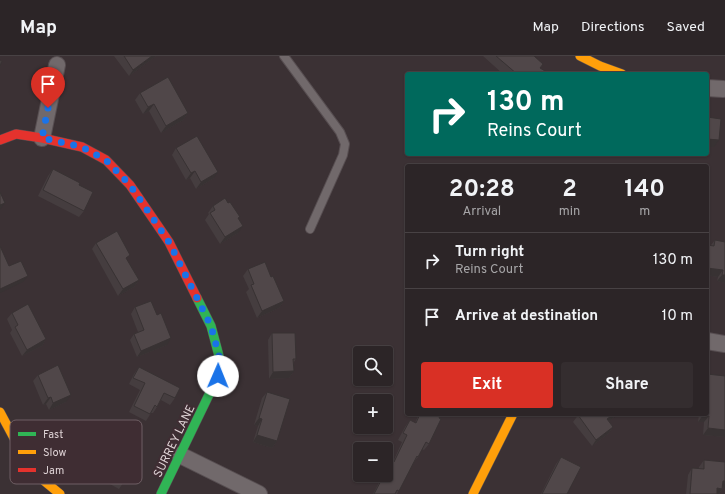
<!DOCTYPE html>
<meta charset="utf-8">
<style>
:root{--surface:#2c2527;--page:#342d2f;--text:#f1f3f6;--muted:#a6a5a7;--line:#484244;--accent:#d93025}
body{margin:0;font-family:Overpass,sans-serif;background:var(--page);color:var(--text);height:100vh;display:flex;flex-direction:column;font-size:15px;white-space:nowrap}
*{box-sizing:border-box;margin:0}
p{font-size:13px;color:var(--muted)}
.icon{flex:none;width:22px;height:22px;fill:none;stroke:currentColor;stroke-width:2;stroke-linecap:round;stroke-linejoin:round}
.map{position:relative;flex:1;overflow:hidden}
.sheet{position:absolute;left:405px;top:108px;width:304px;height:252px;display:flex;flex-direction:column;background:var(--surface);border-radius:4px;box-shadow:0 1px 3px #0004,0 0 0 1px var(--line)}
.sheet>*{flex:none}
.guide{position:absolute;left:405px;top:16px;width:304px;height:84px;border-radius:4px;box-shadow:0 1px 3px #0004,0 0 0 1px var(--line);background:#00695c;color:#fff;overflow:hidden}
.buttons{position:absolute;left:353px;top:290px;display:grid;gap:8px}
.buttons a{display:grid;place-items:center;width:40px;height:40px;border-radius:4px;background:var(--surface);box-shadow:0 1px 3px #0004,0 0 0 1px var(--line);font-size:20px}
.pin{position:absolute;display:grid;place-items:center;width:34px;height:34px;color:#fff;margin:-41px -17px;border-radius:50% 50% 50% 0;rotate:-45deg;box-shadow:0 0 4px #0007}
.pin .icon{rotate:45deg}
.me{position:absolute;width:44px;margin:-22px;rotate:1deg;stroke-linejoin:round;filter:drop-shadow(0 0 3px #0008)}
.turn{display:flex;align-items:center;gap:14px;height:84px;padding:0 16px;font-size:18px}
.turn .icon{width:52px;height:52px;stroke-width:2.5}
.turn b{display:block;font-size:28px;line-height:34px}
.eta{display:flex;justify-content:space-evenly;align-items:center;height:68px;text-align:center}
.eta b{font-size:24px;font-weight:700;line-height:28px}
.action{display:flex;gap:8px;margin-top:auto;padding:8px 16px}
.action a{flex:1;height:46px;border-radius:4px;background:var(--accent);color:#fff;font-size:16px;font-weight:700;line-height:46px;text-align:center}
.action a+a{background:var(--page);color:var(--text)}
ul{padding:0;list-style:none}
li{display:flex;align-items:center;gap:12px;height:56px;padding:0 16px;border-top:1px solid var(--line)}
li div{flex:1}
li b{display:block;font-size:15px}
li em{font-style:normal}
header{display:flex;align-items:center;gap:24px;box-sizing:border-box;height:56px;padding:0 20px;background:var(--surface);border-bottom:1px solid var(--line)}
header strong{font-size:19px}
nav{display:flex;gap:22px;margin-inline-start:auto;font-size:14px}
.map>svg:first-child{display:block}
</style>
<header>
<strong>Map</strong>
<nav><a>Map</a><a>Directions</a><a>Saved</a></nav>
</header>
<div class="map">
<svg width="725" height="438" viewBox="0 0 725 438">
<rect width="100%" height="100%" fill="#3b3134"/>
<g fill="none" stroke-linecap="round" stroke-linejoin="round">
<!-- lane casing -->
<g stroke="#574e51" stroke-width="10">
<polyline id="lane" points="284,0 340,76 345,88 343,99 310,173"/>
</g>
<!-- street casing -->
<g stroke="#574e51" stroke-width="18">
<g id="street">
<polyline points="707,32 723,33"/>
<polyline points="42,82 57,9"/>
<polyline points="707,285 725,288"/>
<polyline points="180,399 259,438"/>
</g>
</g>
<!-- fast casing -->
<g stroke="#574e51" stroke-width="10">
<polyline id="fast" points="161,438 218,320 219,300 211,270 197,242"/>
</g>
<!-- slow casing -->
<g stroke="#574e51" stroke-width="10">
<g id="slow">
<polyline points="580,0 600,10 622,18"/>
<polyline points="0,356 16,386 43,424 60,438"/>
<polyline points="473,438 513,358"/>
</g>
</g>
<!-- jam casing -->
<g stroke="#574e51" stroke-width="10">
<polyline id="jam" points="0,84 16,78 42,82 82,91 106,104 130,129 169,186 197,242"/>
</g>
<!-- lane -->
<use href="#lane" stroke="#71696b" stroke-width="8"/>
<!-- street -->
<use href="#street" stroke="#71696b" stroke-width="16"/>
<!-- fast -->
<use href="#fast" stroke="#30b455" stroke-width="9"/>
<!-- slow -->
<use href="#slow" stroke="#ff9f0a" stroke-width="9"/>
<!-- jam -->
<use href="#jam" stroke="#e5322d" stroke-width="9"/>
</g>
<!-- wall -->
<g fill="#453d3f">
<polygon points="114,0 156,0 129,20"/>
<polygon points="483,0 534,0 543,8 540,13 550,18 503,18"/>
<polygon points="140,37 188,57 183,64 161,77 149,55 143,58 135,44"/>
<polygon points="176,92 214,122 196,133 190,122 186,124 172,99"/>
<polygon points="53,113 79,129 84,155 79,161 38,140 48,120"/>
<polygon points="213,150 238,163 238,177 220,188 205,164 209,158 208,157"/>
<polygon points="715,184 725,186 725,227 717,225 718,221 707,219 707,189 711,189"/>
<polygon points="96,187 127,204 139,224 134,231 118,240 92,193"/>
<polygon points="248,213 271,221 284,245 279,252 257,262 246,236 249,233 243,220"/>
<polygon points="135,251 157,259 167,289 137,301 130,284 134,278 138,276 131,258"/>
<polygon points="12,257 46,283 42,290 22,300 10,277 12,274 7,263"/>
<polygon points="272,277 296,303 294,306 294,315 289,322 269,323 268,284"/>
<polygon points="139,311 175,342 170,349 161,344 157,351 153,357 151,357 146,365 129,356 140,334 129,328 134,318"/>
<polygon points="38,319 66,346 49,354 46,348 43,349 33,325"/>
<polygon points="267,336 277,385 272,392 253,386 258,370 254,369 262,342"/>
<polygon points="419,358 441,358 429,388 424,394 422,393 418,401 413,407 397,438 373,438 383,419 386,419 386,412 391,405 393,406 402,386 398,384 405,371 410,364 415,367"/>
<polygon points="579,358 618,358 609,365 613,371 608,378 592,390 573,366"/>
<polygon points="699,358 707,358 725,381 703,379 704,366 698,366"/>
<polygon points="92,384 110,393 111,391 123,427 119,433 108,427 111,423 79,406 87,390"/>
<polygon points="561,401 567,438 541,438 556,408"/>
<polygon points="704,404 725,406 725,432 723,432 719,438 686,438 688,419 692,412 699,412 699,411"/>
</g>
<!-- shaded-wall -->
<g fill="#383233">
<polygon points="152,0 156,0 129,20 133,14"/>
<polygon points="154,48 149,55 143,58 148,51"/>
<polygon points="188,57 183,64 161,77 166,70"/>
<polygon points="707,83 719,84 714,91 707,91"/>
<polygon points="678,98 703,98 701,100"/>
<polygon points="195,115 190,122 186,124 191,117"/>
<polygon points="218,116 214,122 196,133 201,126"/>
<polygon points="5,147 0,154 0,149"/>
<polygon points="243,170 238,177 220,188 225,181"/>
<polygon points="707,212 723,214 718,221 707,219"/>
<polygon points="722,219 725,219 725,227 717,225"/>
<polygon points="28,220 23,226 0,237 0,233"/>
<polygon points="139,224 134,231 118,240 123,233"/>
<polygon points="284,245 279,252 257,262 262,255"/>
<polygon points="171,282 167,289 137,301 141,295"/>
<polygon points="46,283 42,290 22,300 27,294"/>
<polygon points="294,315 289,322 269,323 273,316"/>
<polygon points="71,339 66,346 49,354 53,347"/>
<polygon points="51,341 46,348 43,349 48,342"/>
<polygon points="614,358 618,358 603,370 607,363"/>
<polygon points="703,359 709,360 704,366 698,366"/>
<polygon points="259,362 262,363 258,370 254,369"/>
<polygon points="613,371 608,378 592,390 596,384"/>
<polygon points="708,372 725,374 725,381 703,379"/>
<polygon points="257,379 277,385 272,392 253,386"/>
<polygon points="723,425 725,425 725,432 719,431"/>
<polygon points="717,432 722,433 719,438 713,438"/>
</g>
<!-- building -->
<g fill="#504749" stroke="#383233">
<polygon points="124,0 152,0 133,14"/>
<polygon points="496,0 534,0 543,8 540,12 550,18 517,18"/>
<polygon points="0,4 2,5 0,10"/>
<polygon points="168,21 188,57 166,70 154,48 148,51 140,37"/>
<polygon points="707,61 721,63 719,84 707,83 707,84"/>
<polygon points="197,80 218,116 201,126 195,115 191,117 176,92"/>
<polygon points="53,113 80,127 79,129 93,136 84,155 43,134"/>
<polygon points="0,136 5,147 0,149"/>
<polygon points="225,142 228,147 230,146 240,161 238,162 243,170 225,181 210,157 215,154 213,150"/>
<polygon points="117,175 130,199 126,202 139,224 123,233 96,187"/>
<polygon points="715,184 725,186 725,219 722,219 723,214 707,212 707,189 714,190"/>
<polygon points="0,190 9,210 21,205 28,220 0,233"/>
<polygon points="265,206 271,221 273,220 284,245 262,255 251,229 254,228 248,213"/>
<polygon points="151,245 157,259 161,257 171,282 141,295 134,278 144,274 135,251"/>
<polygon points="28,248 46,283 27,294 15,271 18,269 12,257"/>
<polygon points="272,277 295,277 296,303 293,303 294,315 273,316"/>
<polygon points="58,309 71,339 53,347 51,341 48,342 38,319"/>
<polygon points="139,311 180,332 175,342 164,337 157,351 155,349 150,358 134,350 145,327 133,322"/>
<polygon points="707,318 725,320 725,374 708,372 709,360 703,359 703,358 707,358"/>
<polygon points="267,336 290,343 277,385 257,379 262,363 259,362"/>
<polygon points="420,358 441,358 439,362 441,363 429,388 426,386 418,401 417,400 399,435 397,434 395,438 374,438 384,419 386,419 386,415 391,405 394,406 407,379 403,377 410,364 416,367"/>
<polygon points="579,358 614,358 607,363 613,371 596,384 578,359"/>
<polygon points="561,401 581,411 567,438 542,438"/>
<polygon points="704,404 725,406 725,425 723,425 722,433 717,432 717,438 690,438 692,412 704,413"/>
</g>
<g fill="none" stroke-linecap="round" stroke-linejoin="round">
<!-- route -->
<polyline stroke="#1a73e8" stroke-width="7" stroke-dasharray="0 12.6" points="48,52 42,82 82,91 106,104 130,129 169,186 211,270 219,300 218,320"/>
</g>
<g text-anchor="middle" stroke-width="4" stroke-linejoin="round" paint-order="stroke">
<!-- street labels -->
<g font-size="12" fill="#ded2d5" stroke="#3f2d33">
<text transform="translate(174 385) rotate(-64)" y="4">SURREY LANE</text>
</g>
</g>
<!-- legend -->
<rect x="10" y="364" width="132" height="64" rx="6" fill="#3f2d33" stroke="#6f5f64" stroke-width="1"/>
<rect x="18" y="376" width="18" height="4" fill="#30b455"/>
<rect x="18" y="394" width="18" height="4" fill="#ff9f0a"/>
<rect x="18" y="412" width="18" height="4" fill="#e5322d"/>
<g font-size="11" fill="#ded2d5">
<text x="43" y="382">Fast</text>
<text x="43" y="400">Slow</text>
<text x="43" y="418">Jam</text>
</g>
</svg>
<div class="buttons">
<a><svg class="icon" aria-label="search" viewBox="0 0 24 24"><circle cx="10" cy="10" r="6"/><path d="M15 15l6 6"/></svg></a>
<a>+</a>
<a>−</a>
</div>
<div class="pin" style="left:48px;top:52px;background:#d93025"><svg class="icon" aria-label="arrive" viewBox="0 0 24 24"><path d="M6 21V4h12l-3 4 3 4H6"/></svg></div>
<svg class="me" style="left:218px;top:320px" viewBox="-20 -20 40 40"><circle r="19" fill="#fff"/><path d="M0-13L10 11 0 6-10 11z" fill="#1a73e8"/></svg>
<div class="guide">
<div class="turn"><svg class="icon" aria-label="right" viewBox="0 0 24 24"><path d="M7 20v-9h11M14 6l5 5-5 5"/></svg><div><b>130 m</b>Reins Court</div></div>
</div>
<section class="sheet">
<div class="eta">
<div><b>20:28</b><p>Arrival</p></div>
<div><b>2</b><p>min</p></div>
<div><b>140</b><p>m</p></div>
</div>
<ul>
<li><svg class="icon" aria-label="right" viewBox="0 0 24 24"><path d="M7 20v-9h11M14 6l5 5-5 5"/></svg><div><b>Turn right</b><p>Reins Court</p></div><em>130 m</em></li>
<li><svg class="icon" aria-label="arrive" viewBox="0 0 24 24"><path d="M6 21V4h12l-3 4 3 4H6"/></svg><div><b>Arrive at destination</b></div><em>10 m</em></li>
</ul>
<div class="action"><a>Exit</a><a>Share</a></div>
</section>
</div>
